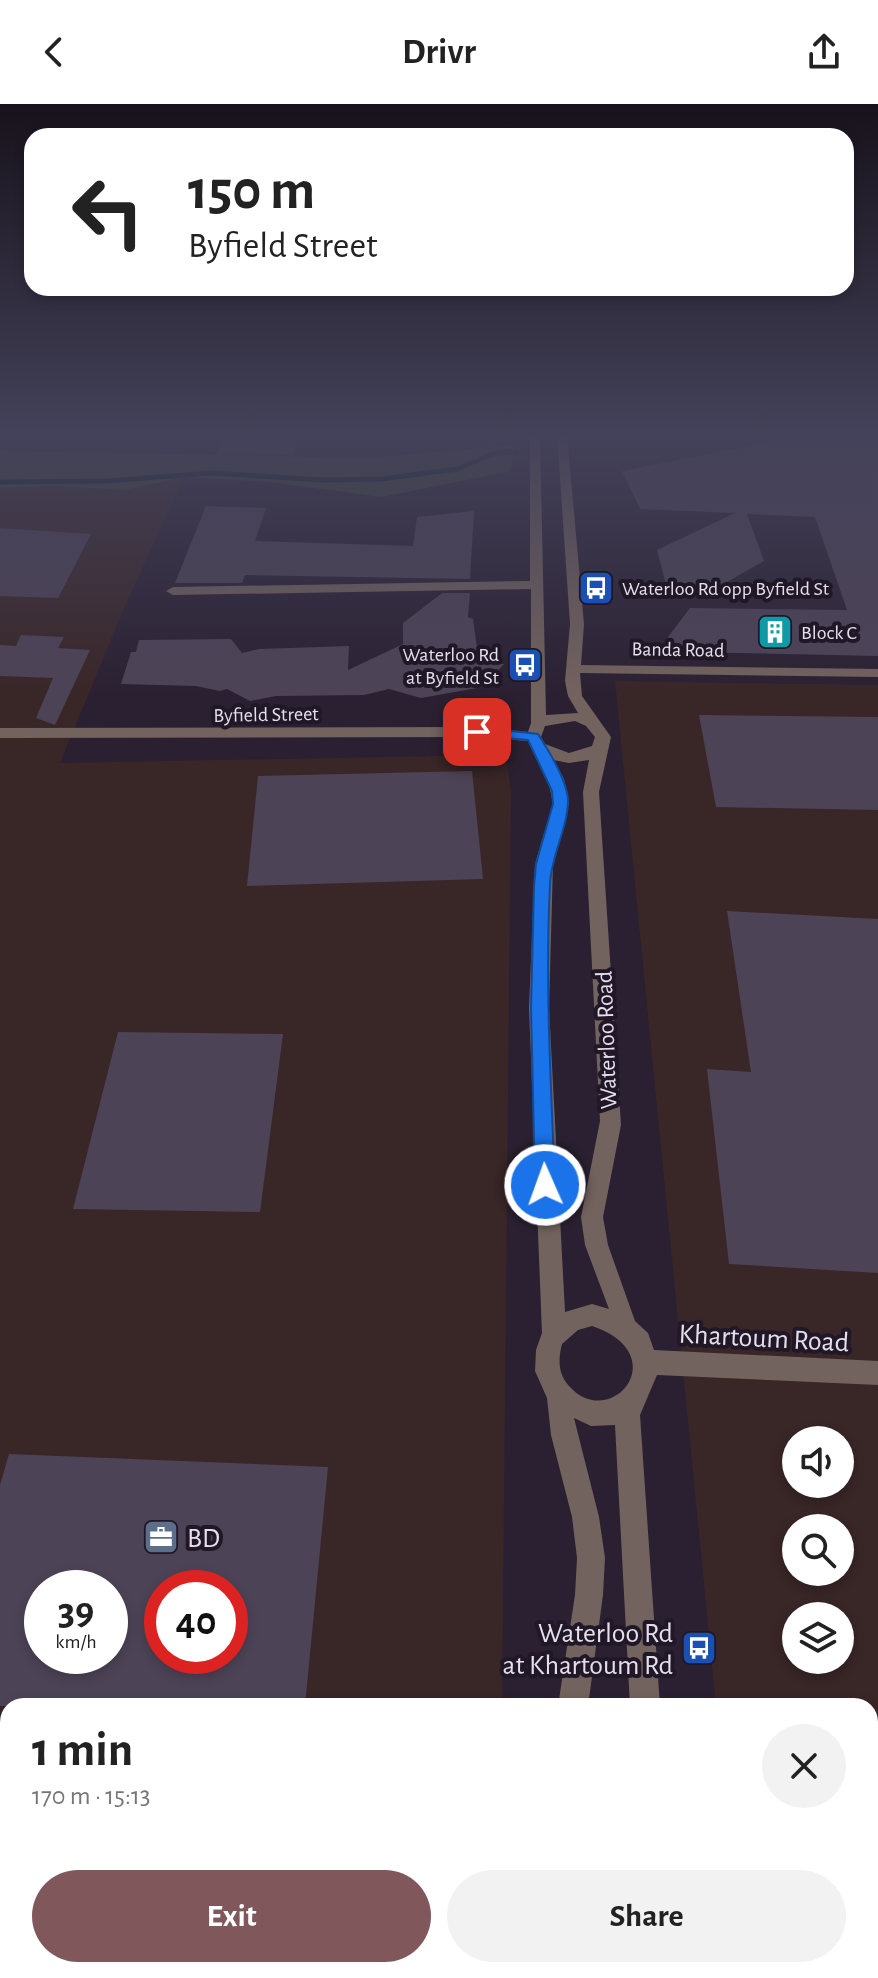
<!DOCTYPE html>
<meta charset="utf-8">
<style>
:root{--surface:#fff;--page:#f2f2f2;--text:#222;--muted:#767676;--accent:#80585c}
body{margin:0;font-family:"Alegreya Sans",sans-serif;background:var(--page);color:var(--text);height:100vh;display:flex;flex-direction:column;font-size:30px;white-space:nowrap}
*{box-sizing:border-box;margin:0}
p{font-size:26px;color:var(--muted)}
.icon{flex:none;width:44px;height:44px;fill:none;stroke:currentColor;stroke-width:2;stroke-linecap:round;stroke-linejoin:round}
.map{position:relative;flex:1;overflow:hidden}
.details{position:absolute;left:0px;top:1594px;width:878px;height:280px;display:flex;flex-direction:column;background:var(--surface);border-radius:24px 24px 0 0;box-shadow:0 4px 12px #0003}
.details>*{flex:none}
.top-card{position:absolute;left:24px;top:24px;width:830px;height:168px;border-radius:24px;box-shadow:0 4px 12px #0003;background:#fff;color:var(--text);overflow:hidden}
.buttons{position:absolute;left:782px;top:1322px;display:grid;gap:16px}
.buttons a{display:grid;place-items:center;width:72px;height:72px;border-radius:50%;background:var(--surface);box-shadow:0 4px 12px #0003;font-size:40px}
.speed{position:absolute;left:24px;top:1466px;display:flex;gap:16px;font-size:40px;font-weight:700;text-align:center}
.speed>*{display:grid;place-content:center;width:104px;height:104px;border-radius:50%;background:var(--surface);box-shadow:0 4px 12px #0003;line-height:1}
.speed small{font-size:20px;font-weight:400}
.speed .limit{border:12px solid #d22;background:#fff;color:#111}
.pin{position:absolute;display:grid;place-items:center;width:68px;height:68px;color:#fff;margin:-34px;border-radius:16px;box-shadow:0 4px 12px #0006}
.me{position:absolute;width:88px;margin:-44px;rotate:358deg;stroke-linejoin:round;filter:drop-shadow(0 0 6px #0008)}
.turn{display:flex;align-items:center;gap:28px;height:168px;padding:0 32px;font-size:36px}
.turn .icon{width:104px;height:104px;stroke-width:2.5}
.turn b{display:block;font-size:56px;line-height:68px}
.round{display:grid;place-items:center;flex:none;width:84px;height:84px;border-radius:42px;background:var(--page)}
.summary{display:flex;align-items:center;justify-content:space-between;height:136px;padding:0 32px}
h1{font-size:48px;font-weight:700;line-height:60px}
.button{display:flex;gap:16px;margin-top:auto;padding:16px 32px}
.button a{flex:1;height:92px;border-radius:48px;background:var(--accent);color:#fff;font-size:32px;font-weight:700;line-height:92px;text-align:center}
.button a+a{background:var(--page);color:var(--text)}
header{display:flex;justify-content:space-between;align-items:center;height:104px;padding:0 32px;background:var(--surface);font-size:36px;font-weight:700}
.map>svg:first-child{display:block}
</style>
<header><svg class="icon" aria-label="back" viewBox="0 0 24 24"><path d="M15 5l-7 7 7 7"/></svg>Drivr<svg class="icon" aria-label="share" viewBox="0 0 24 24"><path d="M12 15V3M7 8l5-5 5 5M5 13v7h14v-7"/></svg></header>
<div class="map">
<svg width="878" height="1874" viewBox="0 0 878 1874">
<rect width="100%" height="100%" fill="#2a2031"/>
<!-- commercial -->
<g fill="#392627" fill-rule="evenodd">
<path d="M184,373L125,502L60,659L492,651L507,659L511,687L502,1602H8V1866H500V1874H0V384L53,382L126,386ZM42,1484H110V1552H42ZM162,1484H230V1552H162Z"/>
<path d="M615,577L878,581V1874H743L742,1866H870V1602H716ZM796,1336H840V1380H796ZM796,1424H840V1468H796ZM796,1512H840V1556H796Z"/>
</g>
<!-- green -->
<g fill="#3d4734">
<polygon points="225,330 298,330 292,351 217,350"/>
<polygon points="514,341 511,367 382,393 269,378 184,373 126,386 53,382 0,384 0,347 370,354"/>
</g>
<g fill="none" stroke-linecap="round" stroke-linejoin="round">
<!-- stream -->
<polyline stroke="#001b1e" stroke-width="5" points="0,378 106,377 212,369 323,376 382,375 457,365 492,350 516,348"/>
</g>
<!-- building -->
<g fill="#4d4356" fill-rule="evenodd">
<polygon points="789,334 878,337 878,552 689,548 677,544 665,537 690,504 847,506 815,413 747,410 764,457 702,492 669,492 657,446 735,409 640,405 622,367"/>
<polygon points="206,402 266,404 255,437 413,442 417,413 474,407 470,475 245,471 242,479 175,479"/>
<polygon points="0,424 91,430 58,494 0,492"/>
<polygon points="442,489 470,489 468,513 473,515 479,559 504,560 483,583 421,594 389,585 364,591 276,592 250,597 227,585 220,587 196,582 121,580 131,548 136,548 139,536 231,535 242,549 259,545 349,542 348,566 403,540 403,519"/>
<polygon points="21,531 64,533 58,544 90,546 55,621 36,614 53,574 0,572 0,541 16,542"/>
<polygon points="699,611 878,613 878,706 716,703"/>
<polygon points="472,667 483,775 247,782 258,672"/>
<polygon points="727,807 878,815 878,1169 729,1160 707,965 751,968"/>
<polygon points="118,928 283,930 260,1108 73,1105"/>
<path d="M9,1350L328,1363L305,1602H0V1381ZM42,1484H110V1552H42ZM162,1484H230V1552H162Z"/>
</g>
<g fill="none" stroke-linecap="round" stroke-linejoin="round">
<!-- minor -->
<g fill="#73635e" fill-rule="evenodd">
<path d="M530,330H540L546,611L578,609L568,592L565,577L570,520L557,330H567L584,520L581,561L878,565V573L580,569L582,592L611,633L599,688L621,1021L603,1113L608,1141L635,1217L648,1229L654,1246L878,1257V1281L657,1271L640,1311L660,1602H630L615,1321L591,1322L574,1314L599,1413L605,1454L603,1491L588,1602H558L575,1491L577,1454L572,1413L551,1331L547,1294L535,1267L536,1246L542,1229L529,904L535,760L553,700L548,675L528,637L477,633L0,634V624L477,623L528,628L531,619V485L173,491L166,487L173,483L530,477ZM575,617L586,622L595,633L592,642L569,649L545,640L541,633L545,622ZM553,656L569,659L589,656L583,688L600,1017L581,1113L585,1141L609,1205L592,1200L565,1208L549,904L553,760L569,700L564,675ZM592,1222C676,1250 611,1329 569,1282C558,1270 558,1255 562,1240L578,1226Z"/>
<rect x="553" y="1866" width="34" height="8"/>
<polygon points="644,1866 678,1866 679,1874 645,1874"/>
</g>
</g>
<!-- sky -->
<linearGradient id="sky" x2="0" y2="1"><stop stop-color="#17121b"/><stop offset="0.56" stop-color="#44425a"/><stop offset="1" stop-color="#44425a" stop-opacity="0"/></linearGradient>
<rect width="878" height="592" fill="url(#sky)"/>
<!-- route -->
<path fill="#1a73e8" stroke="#114b97" stroke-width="2" d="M477,623L538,630C549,647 567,676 568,696C568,724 551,752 550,780C545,881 551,981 555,1081L545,1090L535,1081L531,904L534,782L536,760L553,700L552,687L528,636L472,631L470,628Z"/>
<!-- icons -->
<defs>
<g id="bus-square" transform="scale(1.8)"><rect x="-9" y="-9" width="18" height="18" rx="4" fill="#1a4fb4" stroke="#201727"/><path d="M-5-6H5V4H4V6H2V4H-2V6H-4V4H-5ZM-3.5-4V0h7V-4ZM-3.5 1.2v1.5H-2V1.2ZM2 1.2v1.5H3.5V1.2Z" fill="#fff"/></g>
<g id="building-square" transform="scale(1.8)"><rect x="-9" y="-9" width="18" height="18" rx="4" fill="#0f9aa8" stroke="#201727"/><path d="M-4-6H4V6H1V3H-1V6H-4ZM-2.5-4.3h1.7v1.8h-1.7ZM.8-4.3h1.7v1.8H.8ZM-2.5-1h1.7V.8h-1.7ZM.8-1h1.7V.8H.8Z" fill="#fff"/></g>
<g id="office-square" transform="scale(1.8)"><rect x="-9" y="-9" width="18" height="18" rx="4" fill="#5c6f8a" stroke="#201727"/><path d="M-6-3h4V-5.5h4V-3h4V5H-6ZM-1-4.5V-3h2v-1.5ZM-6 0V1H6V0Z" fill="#fff"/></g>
</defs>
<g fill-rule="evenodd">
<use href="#bus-square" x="596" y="484"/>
<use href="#building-square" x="775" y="528"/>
<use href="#bus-square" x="525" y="561"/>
<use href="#office-square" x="161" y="1433"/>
<use href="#bus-square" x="699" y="1544"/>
</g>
<g text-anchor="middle" stroke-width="8" stroke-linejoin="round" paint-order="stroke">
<!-- far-poi labels -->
<g font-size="20" fill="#e5dfea" stroke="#201727" text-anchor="start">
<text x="622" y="491">Waterloo Rd opp Byfield St</text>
<text x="801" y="535">Block C</text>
<text x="499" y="557" text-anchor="end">Waterloo Rd<tspan x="499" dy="23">at Byfield St</tspan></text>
</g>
<!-- far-street labels -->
<g font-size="20" fill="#e5dfea" stroke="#201727">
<text transform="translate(678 545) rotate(1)" y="7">Banda Road</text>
<text transform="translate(266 610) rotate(-1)" y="7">Byfield Street</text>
</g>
<!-- street labels -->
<g font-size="24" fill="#e5dfea" stroke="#201727">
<text transform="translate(606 936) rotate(-92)" y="8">Waterloo Road</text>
</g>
<!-- near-street labels -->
<g font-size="28" fill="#e5dfea" stroke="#201727">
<text transform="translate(764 1233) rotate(3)" y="10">Khartoum Road</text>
</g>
<!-- near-poi labels -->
<g font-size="28" fill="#e5dfea" stroke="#201727" text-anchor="start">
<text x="187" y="1443">BD</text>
<text x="673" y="1538" text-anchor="end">Waterloo Rd<tspan x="673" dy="32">at Khartoum Rd</tspan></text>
</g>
</g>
</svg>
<div class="buttons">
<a><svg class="icon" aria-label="sound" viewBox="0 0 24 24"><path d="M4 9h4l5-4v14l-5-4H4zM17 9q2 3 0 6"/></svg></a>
<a><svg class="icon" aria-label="search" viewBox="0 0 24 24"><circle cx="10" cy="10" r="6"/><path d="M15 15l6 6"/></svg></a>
<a><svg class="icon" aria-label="layers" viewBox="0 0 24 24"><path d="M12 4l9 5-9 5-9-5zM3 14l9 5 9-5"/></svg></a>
</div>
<div class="speed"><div>39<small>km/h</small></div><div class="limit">40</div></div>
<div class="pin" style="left:477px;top:628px;background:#d93025"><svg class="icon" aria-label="arrive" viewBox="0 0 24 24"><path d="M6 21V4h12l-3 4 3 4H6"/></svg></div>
<svg class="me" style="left:545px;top:1081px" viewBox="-20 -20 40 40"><circle r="17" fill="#1a73e8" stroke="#fff" stroke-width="3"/><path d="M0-11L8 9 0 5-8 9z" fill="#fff"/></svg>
<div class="top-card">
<div class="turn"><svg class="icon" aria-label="left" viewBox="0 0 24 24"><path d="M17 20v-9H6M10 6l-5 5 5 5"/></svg><div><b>150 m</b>Byfield Street</div></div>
</div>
<section class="details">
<div class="summary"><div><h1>1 min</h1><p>170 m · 15:13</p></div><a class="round"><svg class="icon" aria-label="close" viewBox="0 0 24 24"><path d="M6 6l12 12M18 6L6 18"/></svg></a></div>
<div class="button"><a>Exit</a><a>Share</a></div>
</section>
</div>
